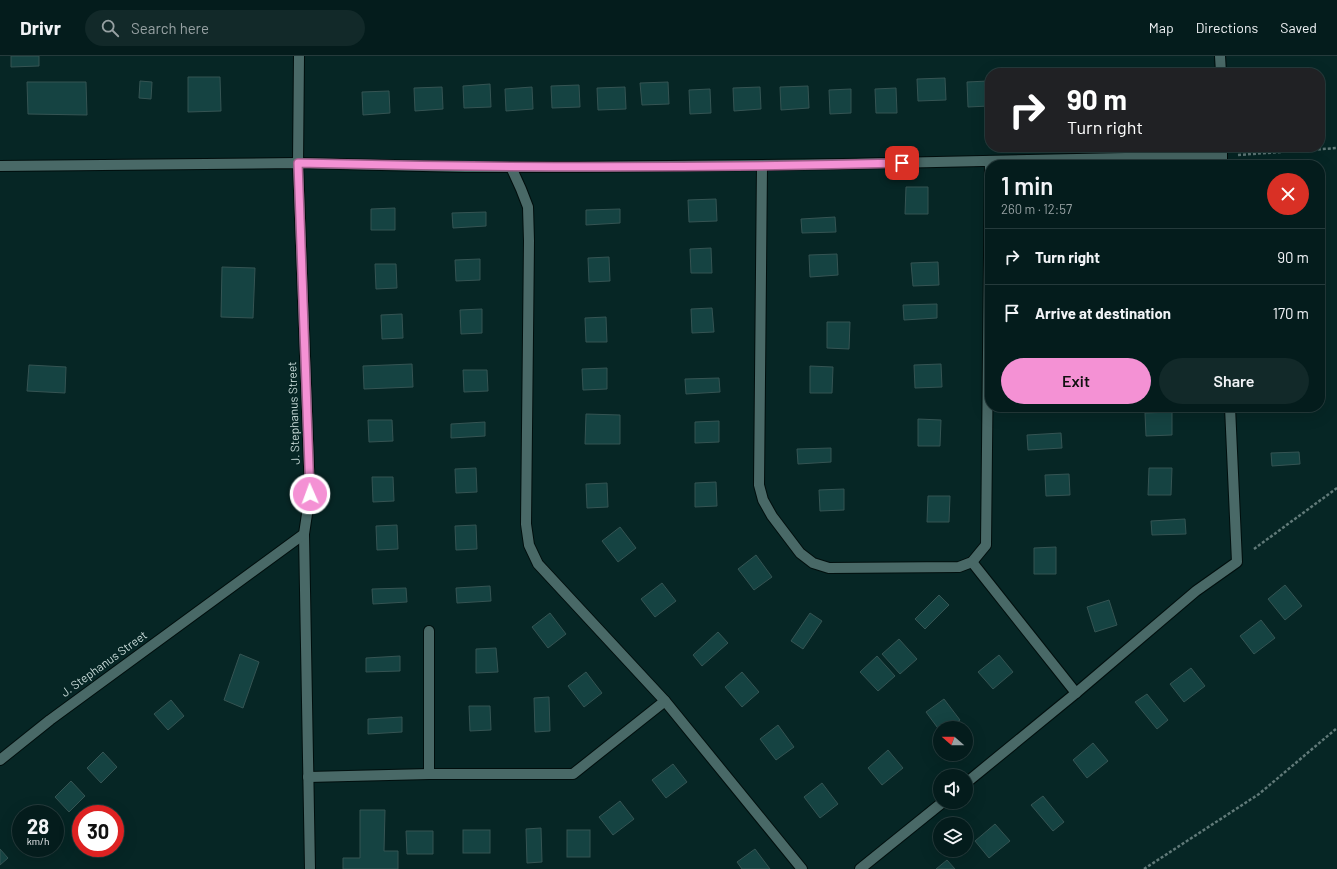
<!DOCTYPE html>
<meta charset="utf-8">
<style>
:root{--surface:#041c1c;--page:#122929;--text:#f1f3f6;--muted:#97a1a3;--line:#253a3b;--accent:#f491d4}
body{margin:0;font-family:Barlow,sans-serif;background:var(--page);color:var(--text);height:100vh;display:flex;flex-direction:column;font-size:15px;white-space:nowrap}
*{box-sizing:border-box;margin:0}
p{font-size:13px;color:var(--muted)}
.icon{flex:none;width:22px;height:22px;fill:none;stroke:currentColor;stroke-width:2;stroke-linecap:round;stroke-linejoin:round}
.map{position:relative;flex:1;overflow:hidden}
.panel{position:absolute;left:985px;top:104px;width:340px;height:252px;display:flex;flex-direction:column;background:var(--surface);border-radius:16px;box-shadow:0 4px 16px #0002,0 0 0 1px var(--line)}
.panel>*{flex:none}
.banner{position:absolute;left:985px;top:12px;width:340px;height:84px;border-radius:16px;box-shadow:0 4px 16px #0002,0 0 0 1px var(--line);background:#202124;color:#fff;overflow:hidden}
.needle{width:26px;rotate:290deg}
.tools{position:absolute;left:933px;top:665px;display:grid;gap:8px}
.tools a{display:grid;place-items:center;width:40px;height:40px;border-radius:50%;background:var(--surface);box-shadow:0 4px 16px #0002,0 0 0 1px var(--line);font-size:20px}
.speed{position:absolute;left:12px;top:749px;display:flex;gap:8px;font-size:20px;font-weight:700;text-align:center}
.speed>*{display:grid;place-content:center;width:52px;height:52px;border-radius:50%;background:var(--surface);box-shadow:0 4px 16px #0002,0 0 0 1px var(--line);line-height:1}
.speed small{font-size:10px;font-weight:400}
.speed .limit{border:6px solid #d22;background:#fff;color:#111}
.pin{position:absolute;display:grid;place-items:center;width:34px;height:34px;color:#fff;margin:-17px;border-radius:8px;box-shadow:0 2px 6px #0006}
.me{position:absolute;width:44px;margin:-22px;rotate:358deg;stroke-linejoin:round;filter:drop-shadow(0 0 3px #0008)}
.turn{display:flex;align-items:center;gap:14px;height:84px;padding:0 16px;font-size:18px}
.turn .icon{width:52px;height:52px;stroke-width:2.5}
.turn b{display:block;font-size:28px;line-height:34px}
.round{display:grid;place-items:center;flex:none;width:42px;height:42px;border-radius:21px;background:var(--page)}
.summary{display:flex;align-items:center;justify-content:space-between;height:68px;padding:0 16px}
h1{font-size:24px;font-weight:600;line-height:30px}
.button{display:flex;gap:8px;margin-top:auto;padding:8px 16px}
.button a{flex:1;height:46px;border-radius:24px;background:var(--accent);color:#111;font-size:16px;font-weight:600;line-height:46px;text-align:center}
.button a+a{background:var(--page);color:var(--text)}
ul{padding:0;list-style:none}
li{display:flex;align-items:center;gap:12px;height:56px;padding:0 16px;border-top:1px solid var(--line)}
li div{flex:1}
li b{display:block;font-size:15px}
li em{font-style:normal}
header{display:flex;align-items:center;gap:24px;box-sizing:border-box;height:56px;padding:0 20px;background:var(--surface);border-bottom:1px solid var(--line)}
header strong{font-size:19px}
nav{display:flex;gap:22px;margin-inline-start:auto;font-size:14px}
.search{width:280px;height:36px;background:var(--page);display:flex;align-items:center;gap:10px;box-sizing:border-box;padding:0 14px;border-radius:22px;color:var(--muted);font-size:15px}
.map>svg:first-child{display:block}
</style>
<header>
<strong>Drivr</strong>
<div class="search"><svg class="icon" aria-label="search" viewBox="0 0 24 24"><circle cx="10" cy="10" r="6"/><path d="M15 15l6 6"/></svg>Search here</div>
<nav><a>Map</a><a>Directions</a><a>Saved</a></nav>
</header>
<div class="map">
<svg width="1337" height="813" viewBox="0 0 1337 813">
<rect width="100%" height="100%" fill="#062625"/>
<!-- building -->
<g fill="#154342" stroke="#355453">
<polygon points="11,0 39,0 39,10 11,11"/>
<rect x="1261" y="15" width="27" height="2"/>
<polygon points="188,21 220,21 221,55 188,56"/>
<polygon points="945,22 946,44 918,45 917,23"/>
<polygon points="140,25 152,26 151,43 139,42"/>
<polygon points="988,25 989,50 968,51 967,26"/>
<polygon points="27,26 86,26 87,59 28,58"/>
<polygon points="668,26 669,48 642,49 640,27"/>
<polygon points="490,28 491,51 464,52 463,30"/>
<polygon points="579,29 580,51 552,52 551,30"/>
<polygon points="808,30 809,52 781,54 780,31"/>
<polygon points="442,31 443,53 415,55 414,32"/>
<polygon points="532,31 533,53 506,55 505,33"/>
<polygon points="625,31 626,53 598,54 597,32"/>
<polygon points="760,31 761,53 734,55 733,32"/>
<polygon points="896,32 897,57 876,57 875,33"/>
<polygon points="710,33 711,57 690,58 689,34"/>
<polygon points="851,33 851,57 830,58 829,34"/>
<polygon points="389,35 390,57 363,59 362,36"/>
<polygon points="906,131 928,131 928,158 905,158"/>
<polygon points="716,143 717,165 689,166 688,144"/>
<polygon points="395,152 395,174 371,174 371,153"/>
<polygon points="620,153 620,167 586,169 586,154"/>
<polygon points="486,156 486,170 453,172 452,157"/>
<polygon points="835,161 836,176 802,177 801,163"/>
<polygon points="711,192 712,217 691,217 690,193"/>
<polygon points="837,198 838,219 810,221 809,199"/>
<polygon points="609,201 610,225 589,226 588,202"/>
<polygon points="480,203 480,224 456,225 455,204"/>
<polygon points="938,206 939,229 913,230 911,207"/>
<polygon points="375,208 396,208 397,232 376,233"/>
<polygon points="222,211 255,212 253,262 221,261"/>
<polygon points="937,248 937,262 904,264 903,249"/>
<polygon points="712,252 714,276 692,277 691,253"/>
<polygon points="482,253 482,277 461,278 460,254"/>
<polygon points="402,258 403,282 382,283 381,259"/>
<polygon points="606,261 607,286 586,286 585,262"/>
<polygon points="827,266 850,266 849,293 827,292"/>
<polygon points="412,308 413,331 364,333 363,310"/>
<polygon points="941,308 942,331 915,332 914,309"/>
<polygon points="29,309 66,311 65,337 27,335"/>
<polygon points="810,310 833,311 832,337 810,337"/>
<polygon points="607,312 607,333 583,334 582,313"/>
<polygon points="463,314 487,314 488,335 464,336"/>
<polygon points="719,322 720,336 686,338 685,323"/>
<polygon points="1172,356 1172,379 1146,380 1145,357"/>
<polygon points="586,358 620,359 620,388 585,388"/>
<polygon points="918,363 941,364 940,390 918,390"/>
<polygon points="368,364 392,364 393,385 369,386"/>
<polygon points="719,365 719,386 695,387 695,366"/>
<polygon points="485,366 485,380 451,382 451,368"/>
<polygon points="1061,377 1062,392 1028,394 1027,379"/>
<polygon points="831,392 831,406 798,408 797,393"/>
<polygon points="1299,396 1300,408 1272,410 1271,397"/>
<polygon points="476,412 477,436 456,437 455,413"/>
<polygon points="1149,412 1172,412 1171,439 1148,439"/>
<polygon points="1069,418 1070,439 1046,440 1045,419"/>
<polygon points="372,421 393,421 394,445 373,446"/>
<polygon points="716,426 717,450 695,451 695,427"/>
<polygon points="607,427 608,451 587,452 586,428"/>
<polygon points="844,433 844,454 820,455 819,434"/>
<polygon points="928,440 950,440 949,466 927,466"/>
<polygon points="1185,463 1186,478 1152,479 1151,465"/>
<polygon points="397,469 398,493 377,494 376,470"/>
<polygon points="476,469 477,493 456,494 455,470"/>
<polygon points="620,471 636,492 618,506 602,485"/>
<polygon points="1056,491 1056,518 1034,518 1034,492"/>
<polygon points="756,499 772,521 754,534 738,513"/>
<polygon points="662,527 676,545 655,561 641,543"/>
<polygon points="1285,529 1302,550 1285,564 1268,543"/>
<polygon points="490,530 491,545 457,547 456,532"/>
<polygon points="406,532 407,546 373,548 372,533"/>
<polygon points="939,539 949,549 925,573 915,563"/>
<polygon points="1109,544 1117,569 1095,576 1087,551"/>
<polygon points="550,557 566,578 548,592 532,571"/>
<polygon points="810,557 822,565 803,593 791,585"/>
<polygon points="1261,564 1275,582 1254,598 1240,580"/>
<polygon points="718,576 728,587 702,610 693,599"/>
<polygon points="899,583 917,603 900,618 882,598"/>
<polygon points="496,592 498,616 476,617 476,593"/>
<polygon points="240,598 259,606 243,652 224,644"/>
<polygon points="999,599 1013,616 993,633 978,616"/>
<polygon points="400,600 400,615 366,616 366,602"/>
<polygon points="877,600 895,620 878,635 860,616"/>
<polygon points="1191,612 1205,630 1184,646 1170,628"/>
<polygon points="586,616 602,637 584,651 568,630"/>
<polygon points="742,616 759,636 742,651 725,631"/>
<polygon points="1147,638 1168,664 1157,673 1135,646"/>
<polygon points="549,641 550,675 535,676 534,642"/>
<polygon points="944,643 960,664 949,672 940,672 940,675 926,656"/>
<polygon points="171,644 184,660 168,674 154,658"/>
<polygon points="469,650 490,650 491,674 470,675"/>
<polygon points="402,661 402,676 368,678 368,663"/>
<polygon points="778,669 794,691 776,704 760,683"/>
<polygon points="1093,687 1108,705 1087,722 1073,704"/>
<polygon points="888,694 903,712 882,729 868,712"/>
<polygon points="103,696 117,711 101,727 87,712"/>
<polygon points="673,708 687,726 666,742 652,724"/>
<polygon points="71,725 85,740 69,756 55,741"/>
<polygon points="822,727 838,748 820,762 804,741"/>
<polygon points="1043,740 1064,766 1053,775 1031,749"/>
<polygon points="620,745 634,763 613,779 599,761"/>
<polygon points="360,754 385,754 384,795 398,795 398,813 343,813 343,802 360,802"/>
<polygon points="995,768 1010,785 989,802 975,785"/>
<polygon points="541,772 542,806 527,807 526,773"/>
<rect x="463" y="774" width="27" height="23"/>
<rect x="567" y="774" width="23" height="27"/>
<polygon points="406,775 433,775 433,798 407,798"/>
<polygon points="0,793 8,802 0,809"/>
<polygon points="755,793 770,813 742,813 737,806"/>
<polygon points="947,804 955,813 936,813"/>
</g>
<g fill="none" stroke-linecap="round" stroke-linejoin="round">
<!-- minor casing -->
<g stroke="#000e0d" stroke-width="12">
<g id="minor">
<polyline points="1220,0 1221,17"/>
<polyline points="1222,91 1222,109"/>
<polyline points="762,109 759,429 763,444 772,460 800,497 813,507 829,512 959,511 972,506 986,489 990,105"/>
<polyline points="0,110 298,107 465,111 577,111 843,108 1222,100"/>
<polyline points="511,111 521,133 528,151 529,185 526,468 529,489 538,508 665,645 802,813"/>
<polyline points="304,478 310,813"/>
<polyline points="972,506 1076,637"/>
<polyline points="429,575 429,718"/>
<polyline points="0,704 50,664 304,478 310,438 298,107 299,0"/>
<polyline points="308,721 429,718 573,718 665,645"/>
<polyline points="966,727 1076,637 1196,535 1237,506 1230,351"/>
<polyline points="860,813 943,746"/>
</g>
</g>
<!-- path -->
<g stroke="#617a79" stroke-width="2.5" stroke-dasharray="3 2" stroke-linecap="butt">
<polyline points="1238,99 1337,92"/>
<polyline points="1254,493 1337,432"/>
<polyline points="1144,813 1259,738 1337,672"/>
</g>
<!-- minor -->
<use href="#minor" stroke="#496967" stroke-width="10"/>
</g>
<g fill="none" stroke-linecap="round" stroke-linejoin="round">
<!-- route casing -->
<g stroke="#9f5e8a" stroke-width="10">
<path id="route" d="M310,438L298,107C499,112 701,112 902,107"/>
</g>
<!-- route -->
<use href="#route" stroke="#f491d4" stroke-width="7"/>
</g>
<g text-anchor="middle" stroke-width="3" stroke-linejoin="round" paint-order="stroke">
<!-- street labels -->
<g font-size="12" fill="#c9dbd9" stroke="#062625">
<text transform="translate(294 357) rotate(-92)" y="4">J. Stephanus Street</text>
<text transform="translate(104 608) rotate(-36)" y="4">J. Stephanus Street</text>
</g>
</g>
</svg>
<div class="tools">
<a><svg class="needle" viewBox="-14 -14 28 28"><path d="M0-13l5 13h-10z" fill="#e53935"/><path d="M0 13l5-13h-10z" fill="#97a1a3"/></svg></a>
<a><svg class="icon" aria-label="sound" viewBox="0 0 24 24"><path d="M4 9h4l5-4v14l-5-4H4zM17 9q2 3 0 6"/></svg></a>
<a><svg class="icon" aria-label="layers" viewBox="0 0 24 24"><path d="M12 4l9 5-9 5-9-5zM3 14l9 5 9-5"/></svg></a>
</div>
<div class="speed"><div>28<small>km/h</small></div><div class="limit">30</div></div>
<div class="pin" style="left:902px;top:107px;background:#d93025"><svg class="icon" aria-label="arrive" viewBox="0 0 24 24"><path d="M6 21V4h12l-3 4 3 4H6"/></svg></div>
<svg class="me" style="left:310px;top:438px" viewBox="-20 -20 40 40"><circle r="17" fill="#f491d4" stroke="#fff" stroke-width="3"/><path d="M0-11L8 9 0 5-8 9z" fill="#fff"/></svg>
<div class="banner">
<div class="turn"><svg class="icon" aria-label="right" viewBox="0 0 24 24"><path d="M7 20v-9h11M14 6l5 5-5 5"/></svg><div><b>90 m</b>Turn right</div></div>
</div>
<section class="panel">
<div class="summary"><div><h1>1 min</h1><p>260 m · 12:57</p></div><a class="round" style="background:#d93025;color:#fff"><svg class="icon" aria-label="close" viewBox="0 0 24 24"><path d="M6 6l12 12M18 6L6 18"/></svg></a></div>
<ul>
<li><svg class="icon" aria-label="right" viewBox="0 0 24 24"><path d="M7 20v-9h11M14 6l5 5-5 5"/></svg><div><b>Turn right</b></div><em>90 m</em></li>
<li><svg class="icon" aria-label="arrive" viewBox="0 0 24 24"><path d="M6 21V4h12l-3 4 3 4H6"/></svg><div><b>Arrive at destination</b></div><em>170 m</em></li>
</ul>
<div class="button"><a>Exit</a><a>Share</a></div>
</section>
</div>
